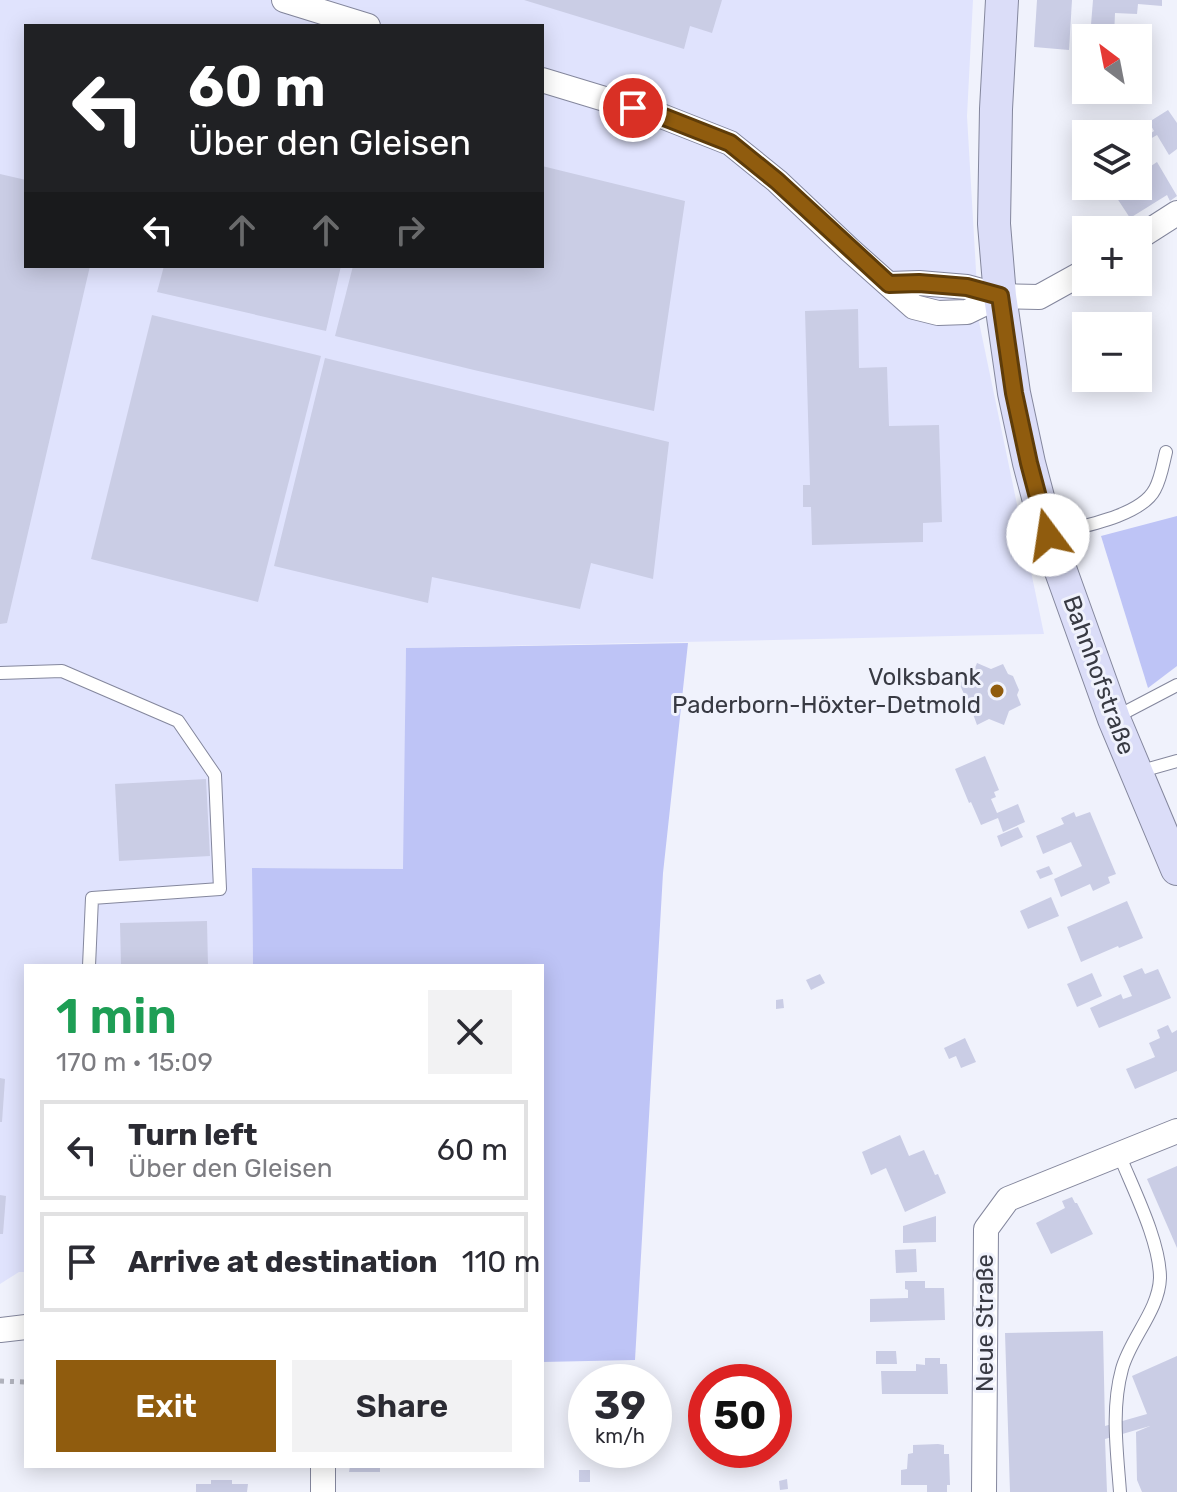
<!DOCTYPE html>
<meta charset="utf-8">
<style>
:root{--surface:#fff;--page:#f2f2f3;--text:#2b2b33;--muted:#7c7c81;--line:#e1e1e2;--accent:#905c0e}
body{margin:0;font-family:Rubik,sans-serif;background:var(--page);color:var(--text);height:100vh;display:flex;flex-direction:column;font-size:30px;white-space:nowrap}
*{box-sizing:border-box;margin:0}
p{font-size:26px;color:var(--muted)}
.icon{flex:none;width:44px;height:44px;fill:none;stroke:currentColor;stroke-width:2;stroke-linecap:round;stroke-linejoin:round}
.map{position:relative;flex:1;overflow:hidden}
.side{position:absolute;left:24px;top:964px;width:520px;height:504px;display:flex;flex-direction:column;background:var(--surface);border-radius:0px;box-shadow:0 4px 20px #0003}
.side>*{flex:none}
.hud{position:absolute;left:24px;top:24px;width:520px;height:244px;border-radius:0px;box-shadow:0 4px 20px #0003;background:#202124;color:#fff;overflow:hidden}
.needle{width:52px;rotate:328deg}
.fabs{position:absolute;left:1072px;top:24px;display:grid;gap:16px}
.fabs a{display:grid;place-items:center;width:80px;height:80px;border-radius:0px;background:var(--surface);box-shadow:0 4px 20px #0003;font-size:40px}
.speed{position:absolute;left:568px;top:1364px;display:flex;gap:16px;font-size:40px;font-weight:700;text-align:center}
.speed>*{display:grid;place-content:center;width:104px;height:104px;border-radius:50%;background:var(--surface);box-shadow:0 4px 20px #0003;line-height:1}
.speed small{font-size:20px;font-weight:400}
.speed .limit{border:12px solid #d22;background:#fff;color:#111}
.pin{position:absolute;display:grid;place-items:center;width:68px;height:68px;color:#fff;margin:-34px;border:4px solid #fff;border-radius:50%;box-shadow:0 2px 8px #0007}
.me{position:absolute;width:88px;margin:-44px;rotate:346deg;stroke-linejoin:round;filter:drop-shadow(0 0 6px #0008)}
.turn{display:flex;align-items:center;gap:28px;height:168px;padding:0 32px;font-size:36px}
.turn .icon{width:104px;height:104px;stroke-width:2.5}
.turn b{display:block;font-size:56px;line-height:68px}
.lanes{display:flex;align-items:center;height:76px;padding:0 32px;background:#0003;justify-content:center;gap:40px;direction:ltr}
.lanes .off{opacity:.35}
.round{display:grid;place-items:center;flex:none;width:84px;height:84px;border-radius:0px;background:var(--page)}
.overview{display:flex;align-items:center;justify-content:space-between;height:136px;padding:0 32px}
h1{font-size:48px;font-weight:600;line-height:60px;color:#1e9e55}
.button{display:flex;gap:16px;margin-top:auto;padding:16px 32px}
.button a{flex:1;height:92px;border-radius:0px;background:var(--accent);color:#fff;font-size:32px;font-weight:600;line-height:92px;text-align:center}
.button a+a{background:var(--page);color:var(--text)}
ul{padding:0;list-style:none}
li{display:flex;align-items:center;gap:24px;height:100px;margin:0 16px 12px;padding:0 16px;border:4px solid var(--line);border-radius:0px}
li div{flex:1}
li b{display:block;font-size:30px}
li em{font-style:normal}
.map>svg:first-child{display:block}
</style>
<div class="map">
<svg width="1177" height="1492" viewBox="0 0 1177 1492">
<rect width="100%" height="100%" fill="#f0f2fc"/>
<!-- built -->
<path fill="#e0e3fd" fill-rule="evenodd" d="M0,0H973L967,116L979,322L1044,634L406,648L404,869L252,868L253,966H26V1272H19L0,1284ZM26,26H542V266H26Z"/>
<!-- green -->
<g fill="#bec4f6">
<polygon points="1177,516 1177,666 1148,688 1101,536"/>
<polygon points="688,643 663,873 635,1360 542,1362 542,966 253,966 252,868 403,869 406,648"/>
</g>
<!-- building -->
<g fill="#cacde5">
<polygon points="524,0 722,0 712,33 690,26 684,49"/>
<polygon points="1037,0 1072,0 1069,50 1034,47"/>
<polygon points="1093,0 1162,0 1162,6 1138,4 1137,14 1115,13 1114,38 1090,37"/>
<polygon points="1168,110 1177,123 1177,149 1169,155 1157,135 1150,139 1148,135 1154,131 1149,122"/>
<polygon points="1138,159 1145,170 1157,162 1177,196 1170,201 1167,195 1130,218 1111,189 1115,186 1138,186"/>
<polygon points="542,166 685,201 654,411 474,370 335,336 353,266 542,266"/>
<polygon points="0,174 26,180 26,266 90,266 7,623 0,624"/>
<polygon points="164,266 341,266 326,331 157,292"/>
<polygon points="858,309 859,368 887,367 889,426 939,425 942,522 923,523 923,542 812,545 811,507 803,507 803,485 810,485 805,311"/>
<polygon points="152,315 321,356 258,602 91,559"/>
<polygon points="325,358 669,442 653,579 591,563 580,609 432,577 428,603 274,566"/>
<polygon points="977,663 991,669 1003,664 1008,674 1013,676 1019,690 1017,695 1021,705 1009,711 1004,725 989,719 977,725 973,714 958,708 964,694 959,683 971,678"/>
<polygon points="985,756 999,790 994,792 996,797 991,799 997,813 1018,804 1025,822 1003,832 998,818 981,825 971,802 969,803 955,769"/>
<polygon points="206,779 210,856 119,861 115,784"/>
<polygon points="1074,812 1076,817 1090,812 1116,874 1108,877 1110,883 1093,891 1090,884 1061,897 1054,879 1082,866 1071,842 1043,854 1036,836 1064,824 1061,818"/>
<polygon points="1018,827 1023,837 1001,847 997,836"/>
<polygon points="1049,866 1053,874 1040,879 1036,871"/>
<polygon points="1051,897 1059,916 1028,929 1020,911"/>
<polygon points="1127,901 1143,938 1119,948 1118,946 1081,962 1067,927"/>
<polygon points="207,921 208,966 121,966 120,923"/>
<polygon points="1142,968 1145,974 1158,969 1171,998 1099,1028 1090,1008 1121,994 1123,999 1132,996 1123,976"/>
<polygon points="1092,973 1102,996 1077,1007 1067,984"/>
<polygon points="820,974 825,983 811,990 806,980"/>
<polygon points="783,999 784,1008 776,1009 776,1000"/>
<polygon points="1168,1025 1172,1033 1177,1030 1177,1071 1135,1089 1126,1069 1155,1057 1149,1043 1160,1038 1157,1030"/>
<polygon points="965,1038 976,1062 961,1068 956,1056 949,1059 944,1048"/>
<polygon points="0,1078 5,1079 2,1122 0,1122"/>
<polygon points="900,1135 909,1156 924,1150 935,1175 938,1174 946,1193 905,1212 886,1168 871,1175 862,1152"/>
<polygon points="1177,1166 1177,1248 1147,1179"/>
<polygon points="0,1195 6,1196 3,1234 0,1234"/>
<polygon points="1072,1197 1075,1203 1077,1203 1093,1234 1051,1254 1036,1223 1065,1208 1062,1201"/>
<polygon points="936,1216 936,1242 903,1243 903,1226"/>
<polygon points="916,1249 917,1272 896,1273 895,1250"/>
<polygon points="905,1281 925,1281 925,1288 944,1288 945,1320 870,1322 870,1299 908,1298 908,1290 905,1289"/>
<polygon points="1103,1331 1105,1426 1147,1414 1132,1376 1177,1356 1177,1492 1142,1492 1137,1480 1136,1432 1150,1426 1105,1439 1107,1492 1010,1492 1005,1333"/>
<polygon points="876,1351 896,1351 897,1364 876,1364"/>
<polygon points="925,1358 940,1358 940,1364 947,1364 948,1394 882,1394 881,1371 916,1371 916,1364 925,1365"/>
<polygon points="938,1444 944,1445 944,1454 949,1454 950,1485 947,1485 947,1492 927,1492 927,1485 901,1485 901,1470 907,1469 908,1454 913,1453 913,1445"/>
<polygon points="350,1466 380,1466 380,1472 349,1472"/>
<rect x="579" y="1470" width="11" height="12"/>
<polygon points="787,1479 788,1489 780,1490 779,1481"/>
<polygon points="211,1480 232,1480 232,1484 248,1484 247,1492 196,1492 196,1484 211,1484"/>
</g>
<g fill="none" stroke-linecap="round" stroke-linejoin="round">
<!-- lane casing -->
<g stroke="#84879d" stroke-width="14">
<g id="lane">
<path d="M1048,535C1078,527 1141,517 1155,489C1161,478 1163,464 1166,452"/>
<polyline points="0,673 62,671 178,721 215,775 220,889 92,898 89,966"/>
<polyline points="1116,717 1177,685"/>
<polyline points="1138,772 1177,761"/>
<path d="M1119,1154C1133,1189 1160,1241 1160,1278C1159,1310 1130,1339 1122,1369C1111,1409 1117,1451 1120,1492"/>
</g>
</g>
<!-- street casing -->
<g stroke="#84879d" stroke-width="26">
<g id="street">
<polyline points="284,0 368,26"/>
<polyline points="542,80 664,117 730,143 777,181 850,250 914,307 938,313 967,312 1000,296"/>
<polyline points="1138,238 1177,213"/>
<polyline points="889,284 919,283 967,287 1000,296 1039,297 1086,271"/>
<polyline points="0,1330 26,1327"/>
<polyline points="323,1492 323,1466"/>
<polyline points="984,1492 986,1229 1008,1199 1177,1131"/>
</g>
</g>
<!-- secondary casing -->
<g stroke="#84879d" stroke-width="34">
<polyline id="secondary" points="1002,0 996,109 994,224 1000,296 1014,393 1029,463 1048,535 1114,719 1177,869"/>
</g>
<!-- path -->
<polyline stroke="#b0b2bc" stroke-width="5" stroke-dasharray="4 6" stroke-linecap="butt" points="0,1381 26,1382"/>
<!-- lane -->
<use href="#lane" stroke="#fff" stroke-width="12"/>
<!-- street -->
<use href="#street" stroke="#fff" stroke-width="24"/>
<!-- secondary -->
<use href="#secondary" stroke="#dbddf8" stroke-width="32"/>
</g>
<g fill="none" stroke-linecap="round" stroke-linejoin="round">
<!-- route casing -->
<g stroke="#5e3c09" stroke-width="20">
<polyline id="route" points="633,108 664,117 730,143 777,181 889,284 919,283 967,287 1000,296 1014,393 1029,463 1048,535"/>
</g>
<!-- route -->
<use href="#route" stroke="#905c0e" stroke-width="14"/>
</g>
<!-- markers -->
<circle fill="#905c0e" stroke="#f0f2fc" stroke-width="3" cx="997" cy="691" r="8"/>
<g text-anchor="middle" stroke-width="6" stroke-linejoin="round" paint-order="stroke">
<!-- street labels -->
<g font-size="24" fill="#383a43" stroke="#f0f2fc">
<text transform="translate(1099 675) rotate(70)" y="8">Bahnhofstraße</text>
<text transform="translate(985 1323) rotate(-90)" y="8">Neue Straße</text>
</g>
<!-- poi labels -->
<g font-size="24" fill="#383a43" stroke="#f0f2fc" text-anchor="end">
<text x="981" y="685">Volksbank<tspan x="981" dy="28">Paderborn-Höxter-Detmold</tspan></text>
</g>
</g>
</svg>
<div class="fabs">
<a><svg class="needle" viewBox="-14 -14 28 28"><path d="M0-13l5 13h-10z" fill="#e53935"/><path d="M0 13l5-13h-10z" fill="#7c7c81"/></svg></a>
<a><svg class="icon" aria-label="layers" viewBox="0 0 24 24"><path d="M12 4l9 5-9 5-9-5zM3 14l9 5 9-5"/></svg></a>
<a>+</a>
<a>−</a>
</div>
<div class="speed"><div>39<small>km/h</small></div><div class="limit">50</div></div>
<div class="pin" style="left:633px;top:108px;background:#d93025"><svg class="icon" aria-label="arrive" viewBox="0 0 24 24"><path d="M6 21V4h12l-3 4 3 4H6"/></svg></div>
<svg class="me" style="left:1048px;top:535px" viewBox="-20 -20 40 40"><circle r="19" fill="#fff"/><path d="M0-13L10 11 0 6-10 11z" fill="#905c0e"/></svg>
<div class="hud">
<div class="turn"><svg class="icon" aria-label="left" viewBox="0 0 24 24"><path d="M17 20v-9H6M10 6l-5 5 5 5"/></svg><div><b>60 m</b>Über den Gleisen</div></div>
<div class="lanes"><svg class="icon" aria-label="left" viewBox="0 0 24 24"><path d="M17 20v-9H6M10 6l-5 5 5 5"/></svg><svg class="icon off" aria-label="ahead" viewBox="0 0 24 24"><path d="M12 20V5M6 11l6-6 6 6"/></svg><svg class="icon off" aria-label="ahead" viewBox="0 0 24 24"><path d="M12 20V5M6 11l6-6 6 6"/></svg><svg class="icon off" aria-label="right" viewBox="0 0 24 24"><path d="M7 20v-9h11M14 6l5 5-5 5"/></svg></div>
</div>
<section class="side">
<div class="overview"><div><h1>1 min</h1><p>170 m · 15:09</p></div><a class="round"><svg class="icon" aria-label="close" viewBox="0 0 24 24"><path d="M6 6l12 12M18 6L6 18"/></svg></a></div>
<ul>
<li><svg class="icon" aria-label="left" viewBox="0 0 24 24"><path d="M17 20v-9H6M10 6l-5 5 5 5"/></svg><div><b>Turn left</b><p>Über den Gleisen</p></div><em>60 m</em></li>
<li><svg class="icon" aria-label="arrive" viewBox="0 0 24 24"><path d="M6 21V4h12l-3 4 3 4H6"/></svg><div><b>Arrive at destination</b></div><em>110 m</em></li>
</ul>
<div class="button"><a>Exit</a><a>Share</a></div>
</section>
</div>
